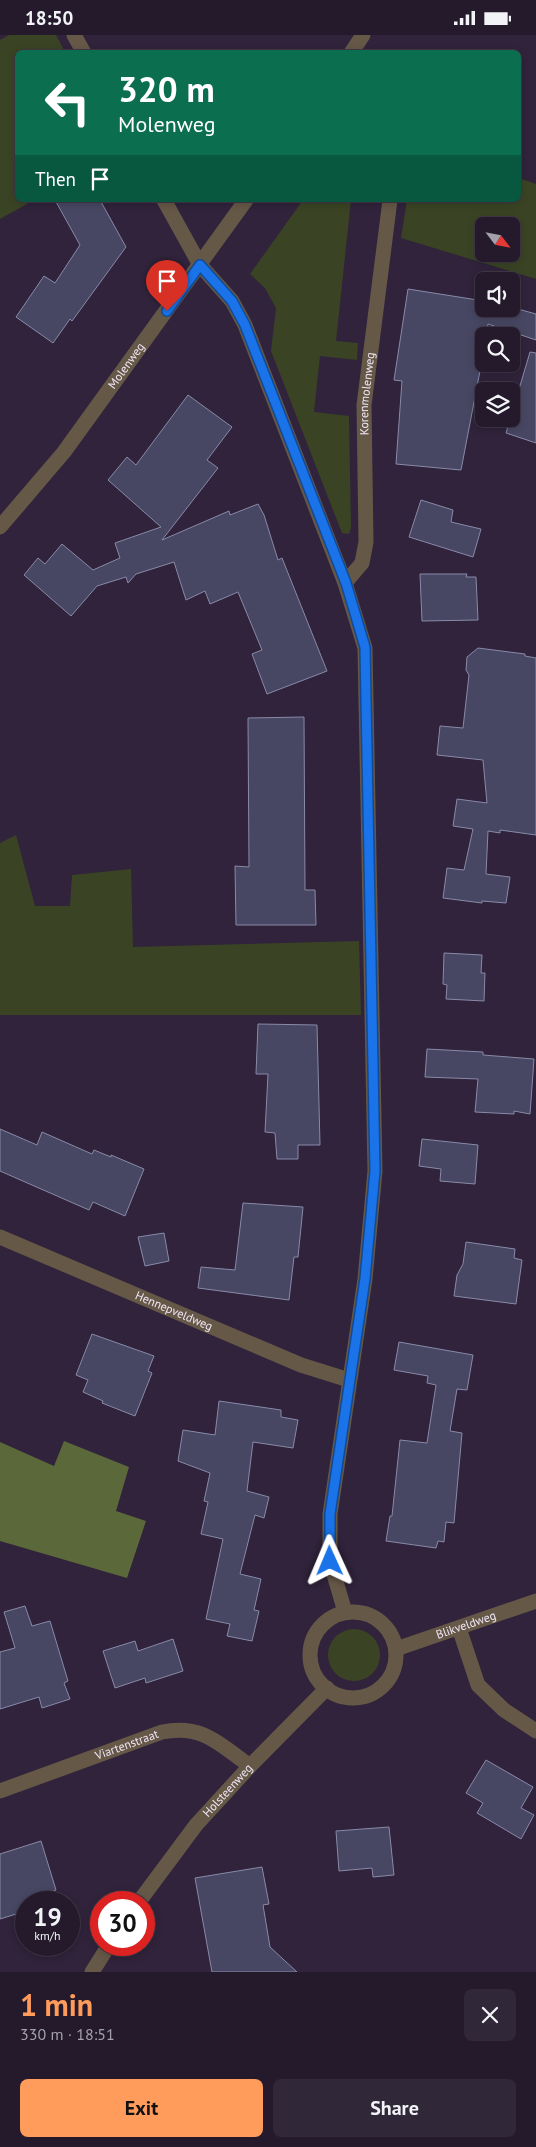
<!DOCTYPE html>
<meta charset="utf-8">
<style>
:root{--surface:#241a2c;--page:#302738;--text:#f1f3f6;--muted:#a3a1a9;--line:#413848;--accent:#ff9b5b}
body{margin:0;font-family:"PT Sans",sans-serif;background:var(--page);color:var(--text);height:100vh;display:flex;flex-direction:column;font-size:19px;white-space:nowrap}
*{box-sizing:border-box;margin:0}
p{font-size:16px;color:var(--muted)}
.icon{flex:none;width:28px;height:28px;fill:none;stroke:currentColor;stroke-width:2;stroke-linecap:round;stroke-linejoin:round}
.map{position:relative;height:1937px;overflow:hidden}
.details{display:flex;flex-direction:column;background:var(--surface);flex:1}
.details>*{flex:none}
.top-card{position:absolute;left:15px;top:15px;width:506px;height:152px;border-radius:8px;box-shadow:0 2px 8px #0003,0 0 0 1px var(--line);background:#0b6e4f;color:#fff;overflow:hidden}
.needle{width:32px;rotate:122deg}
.tools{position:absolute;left:475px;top:182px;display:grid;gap:10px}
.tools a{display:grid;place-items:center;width:45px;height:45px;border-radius:8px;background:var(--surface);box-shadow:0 2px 8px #0003,0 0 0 1px var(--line);font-size:25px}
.speed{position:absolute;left:15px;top:1856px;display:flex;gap:10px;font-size:25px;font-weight:700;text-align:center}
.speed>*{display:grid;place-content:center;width:65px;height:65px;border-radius:50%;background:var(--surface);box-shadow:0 2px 8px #0003,0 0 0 1px var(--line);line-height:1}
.speed small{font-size:12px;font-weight:400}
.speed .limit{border:8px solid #d22;background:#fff;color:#111}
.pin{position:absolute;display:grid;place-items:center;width:42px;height:42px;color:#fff;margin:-51px -21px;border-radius:50% 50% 50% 0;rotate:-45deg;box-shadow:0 0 5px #0007}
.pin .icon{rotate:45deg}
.me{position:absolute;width:55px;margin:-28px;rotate:359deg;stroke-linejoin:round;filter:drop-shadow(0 0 4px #0008)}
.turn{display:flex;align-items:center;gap:18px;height:105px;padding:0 20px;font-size:22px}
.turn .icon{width:65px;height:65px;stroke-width:2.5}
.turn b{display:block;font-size:35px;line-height:42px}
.then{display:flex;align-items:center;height:48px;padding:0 20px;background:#0003;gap:10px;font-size:19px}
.round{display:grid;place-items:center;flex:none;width:52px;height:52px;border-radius:8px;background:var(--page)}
.headline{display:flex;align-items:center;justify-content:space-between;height:85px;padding:0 20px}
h1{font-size:30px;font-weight:700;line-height:38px;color:var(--accent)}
.primary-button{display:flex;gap:10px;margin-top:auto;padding:10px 20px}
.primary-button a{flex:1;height:58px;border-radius:8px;background:var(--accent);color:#111;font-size:20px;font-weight:700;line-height:58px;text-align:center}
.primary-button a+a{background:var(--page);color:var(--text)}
.status{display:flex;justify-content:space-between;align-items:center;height:35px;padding:0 25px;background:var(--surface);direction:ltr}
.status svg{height:14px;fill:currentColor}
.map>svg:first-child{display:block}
</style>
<div class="status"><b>18:50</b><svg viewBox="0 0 49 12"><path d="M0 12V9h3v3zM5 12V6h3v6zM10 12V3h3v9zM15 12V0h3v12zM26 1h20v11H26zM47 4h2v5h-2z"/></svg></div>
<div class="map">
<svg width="536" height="1937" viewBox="0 0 536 1937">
<rect width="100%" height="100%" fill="#30233b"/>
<!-- green -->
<g fill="#3a4424" fill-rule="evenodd">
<polygon points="9,0 56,0 65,17 18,18 18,165 34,165 0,184 0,5"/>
<path d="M519,143L536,149V244L401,203L407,165H519ZM484,191H511V219H484Z"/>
<polygon points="303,165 351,165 336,306 358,308 357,325 320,321 314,377 349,381 351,493 349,499 342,498 271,316 276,273 265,253 250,239"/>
<polygon points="16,800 35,871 70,871 72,840 131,834 133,912 359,906 361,980 0,980 0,808"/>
<circle cx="354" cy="1620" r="26"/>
</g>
<!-- forest -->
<polygon fill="#5b683a" points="64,1406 129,1432 116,1476 146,1486 127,1543 0,1506 0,1407 54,1431"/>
<!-- building -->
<g fill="#474763" stroke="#898aa9">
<polygon points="55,165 100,165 126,212 72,286 70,284 53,308 16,282 44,241 55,248 80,210"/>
<polygon points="408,254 484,266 484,274 518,274 536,279 536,305 488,289 486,301 484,301 484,315 461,435 396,429 402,346 394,345"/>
<polygon points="530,317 536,318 536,408 506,398"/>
<polygon points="188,360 232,392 207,425 218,433 162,505 229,476 230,480 258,469 264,480 278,525 282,523 327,636 267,659 252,619 262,615 238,557 210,569 205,556 186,565 174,527 136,539 128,548 126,542 97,551 71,581 24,540 38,523 45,529 62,509 93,535 120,523 115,508 161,492 108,445 127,422 136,430"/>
<polygon points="421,465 453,475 451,487 481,494 473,522 409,502"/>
<polygon points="420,539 467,539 466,542 476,542 478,585 422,586"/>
<polygon points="478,613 525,619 525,621 536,623 536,800 500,795 500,798 488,796 486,839 510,842 506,868 482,866 482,868 443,863 447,833 464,835 473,794 453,791 457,764 487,768 483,725 437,720 440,691 463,693 469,640 466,635 467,622"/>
<polygon points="304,682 305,855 315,855 316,890 236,890 235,831 249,832 248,683"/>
<polygon points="444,918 482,920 481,938 485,938 484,966 446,964 447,950 443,949"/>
<polygon points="258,989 317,990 320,1110 298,1110 298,1124 277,1124 275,1098 265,1097 268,1039 256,1039"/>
<polygon points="427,1014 483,1017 483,1020 534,1024 530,1079 514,1076 514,1079 475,1077 478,1044 425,1042"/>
<polygon points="0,1094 37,1110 42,1097 92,1119 94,1115 111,1122 111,1120 144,1134 125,1181 93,1167 89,1175 0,1136"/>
<polygon points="422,1104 478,1110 475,1149 440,1146 441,1134 419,1131"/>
<polygon points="243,1168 303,1172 298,1222 294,1222 289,1265 198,1253 201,1232 235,1235"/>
<polygon points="164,1198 169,1226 145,1231 138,1202"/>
<polygon points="466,1207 515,1214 514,1223 522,1225 516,1269 454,1261 457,1240 463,1229"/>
<polygon points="92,1299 154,1321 148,1336 152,1338 135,1381 102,1368 103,1366 83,1357 88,1345 76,1340"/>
<polygon points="399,1307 473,1320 467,1355 457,1354 450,1396 462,1398 454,1488 446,1487 444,1507 438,1506 436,1513 386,1506 390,1481 392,1481 400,1405 427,1408 436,1350 427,1348 428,1341 394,1335"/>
<polygon points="219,1366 281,1375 281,1382 298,1385 293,1413 253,1407 247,1456 269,1462 264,1483 255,1480 240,1539 261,1544 254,1575 259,1576 252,1606 227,1601 230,1589 206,1584 223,1504 201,1499 208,1467 204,1466 210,1438 178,1426 183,1395 215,1400"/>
<polygon points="25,1571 32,1591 50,1586 68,1646 64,1648 70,1664 42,1673 39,1662 0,1674 0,1617 15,1613 4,1577"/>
<polygon points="173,1604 183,1636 146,1648 145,1643 115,1653 103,1616 135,1606 138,1616"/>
<polygon points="486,1725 533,1752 521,1773 534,1780 521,1804 477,1778 483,1768 466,1758"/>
<polygon points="389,1792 394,1840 373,1842 372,1833 339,1836 336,1796"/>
<polygon points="41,1806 56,1855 34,1863 36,1868 26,1868 26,1876 0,1884 0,1819"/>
<polygon points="262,1832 269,1869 263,1870 270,1912 297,1937 212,1937 195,1843"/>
</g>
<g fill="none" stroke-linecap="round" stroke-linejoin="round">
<!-- minor -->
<g stroke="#665847" stroke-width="15">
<polyline points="200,230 232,266 245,290 345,548 365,613 375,1136 365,1244 330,1479 330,1526 345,1577"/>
<path id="s1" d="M345,548L362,528L366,507L364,370L390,165"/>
<path id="s2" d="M0,1202L301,1330L349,1345"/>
<circle cx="353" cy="1620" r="43"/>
<polyline points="459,1593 478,1650 504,1675 536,1696"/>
<path id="s3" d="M396,1614L536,1566"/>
<path id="s4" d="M0,1756L162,1697C203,1689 219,1709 250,1731"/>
<path id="s5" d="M138,1868L196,1790L250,1731L327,1653"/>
<polyline points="92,1937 109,1910"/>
</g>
<!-- tertiary -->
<g stroke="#665847" stroke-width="15">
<polyline points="74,0 84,18"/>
<polyline points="351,18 363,0"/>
<polyline points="164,165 200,230"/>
<path id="s6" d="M0,492L64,417L246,165"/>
</g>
</g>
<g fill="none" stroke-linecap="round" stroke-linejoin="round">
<!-- route casing -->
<g stroke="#114b97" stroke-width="12">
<polyline id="route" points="167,276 200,230 232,266 245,290 346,548 365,612 375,1136 365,1244 330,1479 330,1526"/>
</g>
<!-- route -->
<use href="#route" stroke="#1a73e8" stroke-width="9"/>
</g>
<g text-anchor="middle" stroke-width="5" stroke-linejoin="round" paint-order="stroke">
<!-- street labels -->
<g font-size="12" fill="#efe6f7" stroke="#30233b">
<text dy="4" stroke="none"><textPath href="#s6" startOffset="205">Molenweg</textPath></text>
<text dy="4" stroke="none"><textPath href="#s1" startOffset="196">Korenmolenweg</textPath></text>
<text dy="4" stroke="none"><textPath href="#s2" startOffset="189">Hennepveldweg</textPath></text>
<text dy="4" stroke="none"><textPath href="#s3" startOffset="74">Blikveldweg</textPath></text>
<text dy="4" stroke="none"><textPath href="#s4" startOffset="135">Viartenstraat</textPath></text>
<text dy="4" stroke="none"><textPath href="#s5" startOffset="144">Holsteenweg</textPath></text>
</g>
</g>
</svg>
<div class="tools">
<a><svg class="needle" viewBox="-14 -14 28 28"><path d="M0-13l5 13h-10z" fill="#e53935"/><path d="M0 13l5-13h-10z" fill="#a3a1a9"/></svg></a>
<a><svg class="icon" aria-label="sound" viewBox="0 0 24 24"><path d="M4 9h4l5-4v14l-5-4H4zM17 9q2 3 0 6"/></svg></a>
<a><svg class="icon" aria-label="search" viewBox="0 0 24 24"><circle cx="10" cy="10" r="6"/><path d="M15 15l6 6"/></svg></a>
<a><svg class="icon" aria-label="layers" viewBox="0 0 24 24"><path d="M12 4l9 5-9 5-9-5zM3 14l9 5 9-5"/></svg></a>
</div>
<div class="speed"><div>19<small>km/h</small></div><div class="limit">30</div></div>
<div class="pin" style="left:167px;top:276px;background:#d93025"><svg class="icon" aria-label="arrive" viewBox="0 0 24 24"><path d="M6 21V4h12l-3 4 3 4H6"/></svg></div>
<svg class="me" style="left:330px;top:1526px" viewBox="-20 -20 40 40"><path d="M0-17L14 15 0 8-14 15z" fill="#1a73e8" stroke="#fff" stroke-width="4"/></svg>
<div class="top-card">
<div class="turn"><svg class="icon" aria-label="left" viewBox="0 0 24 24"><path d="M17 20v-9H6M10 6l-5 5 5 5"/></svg><div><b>320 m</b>Molenweg</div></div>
<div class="then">Then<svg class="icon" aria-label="arrive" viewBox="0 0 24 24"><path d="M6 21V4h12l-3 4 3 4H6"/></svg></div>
</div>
</div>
<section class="details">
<div class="headline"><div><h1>1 min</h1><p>330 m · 18:51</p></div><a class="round"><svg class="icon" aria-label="close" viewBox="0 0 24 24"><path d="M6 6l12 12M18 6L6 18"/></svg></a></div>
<div class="primary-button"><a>Exit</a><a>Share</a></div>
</section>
